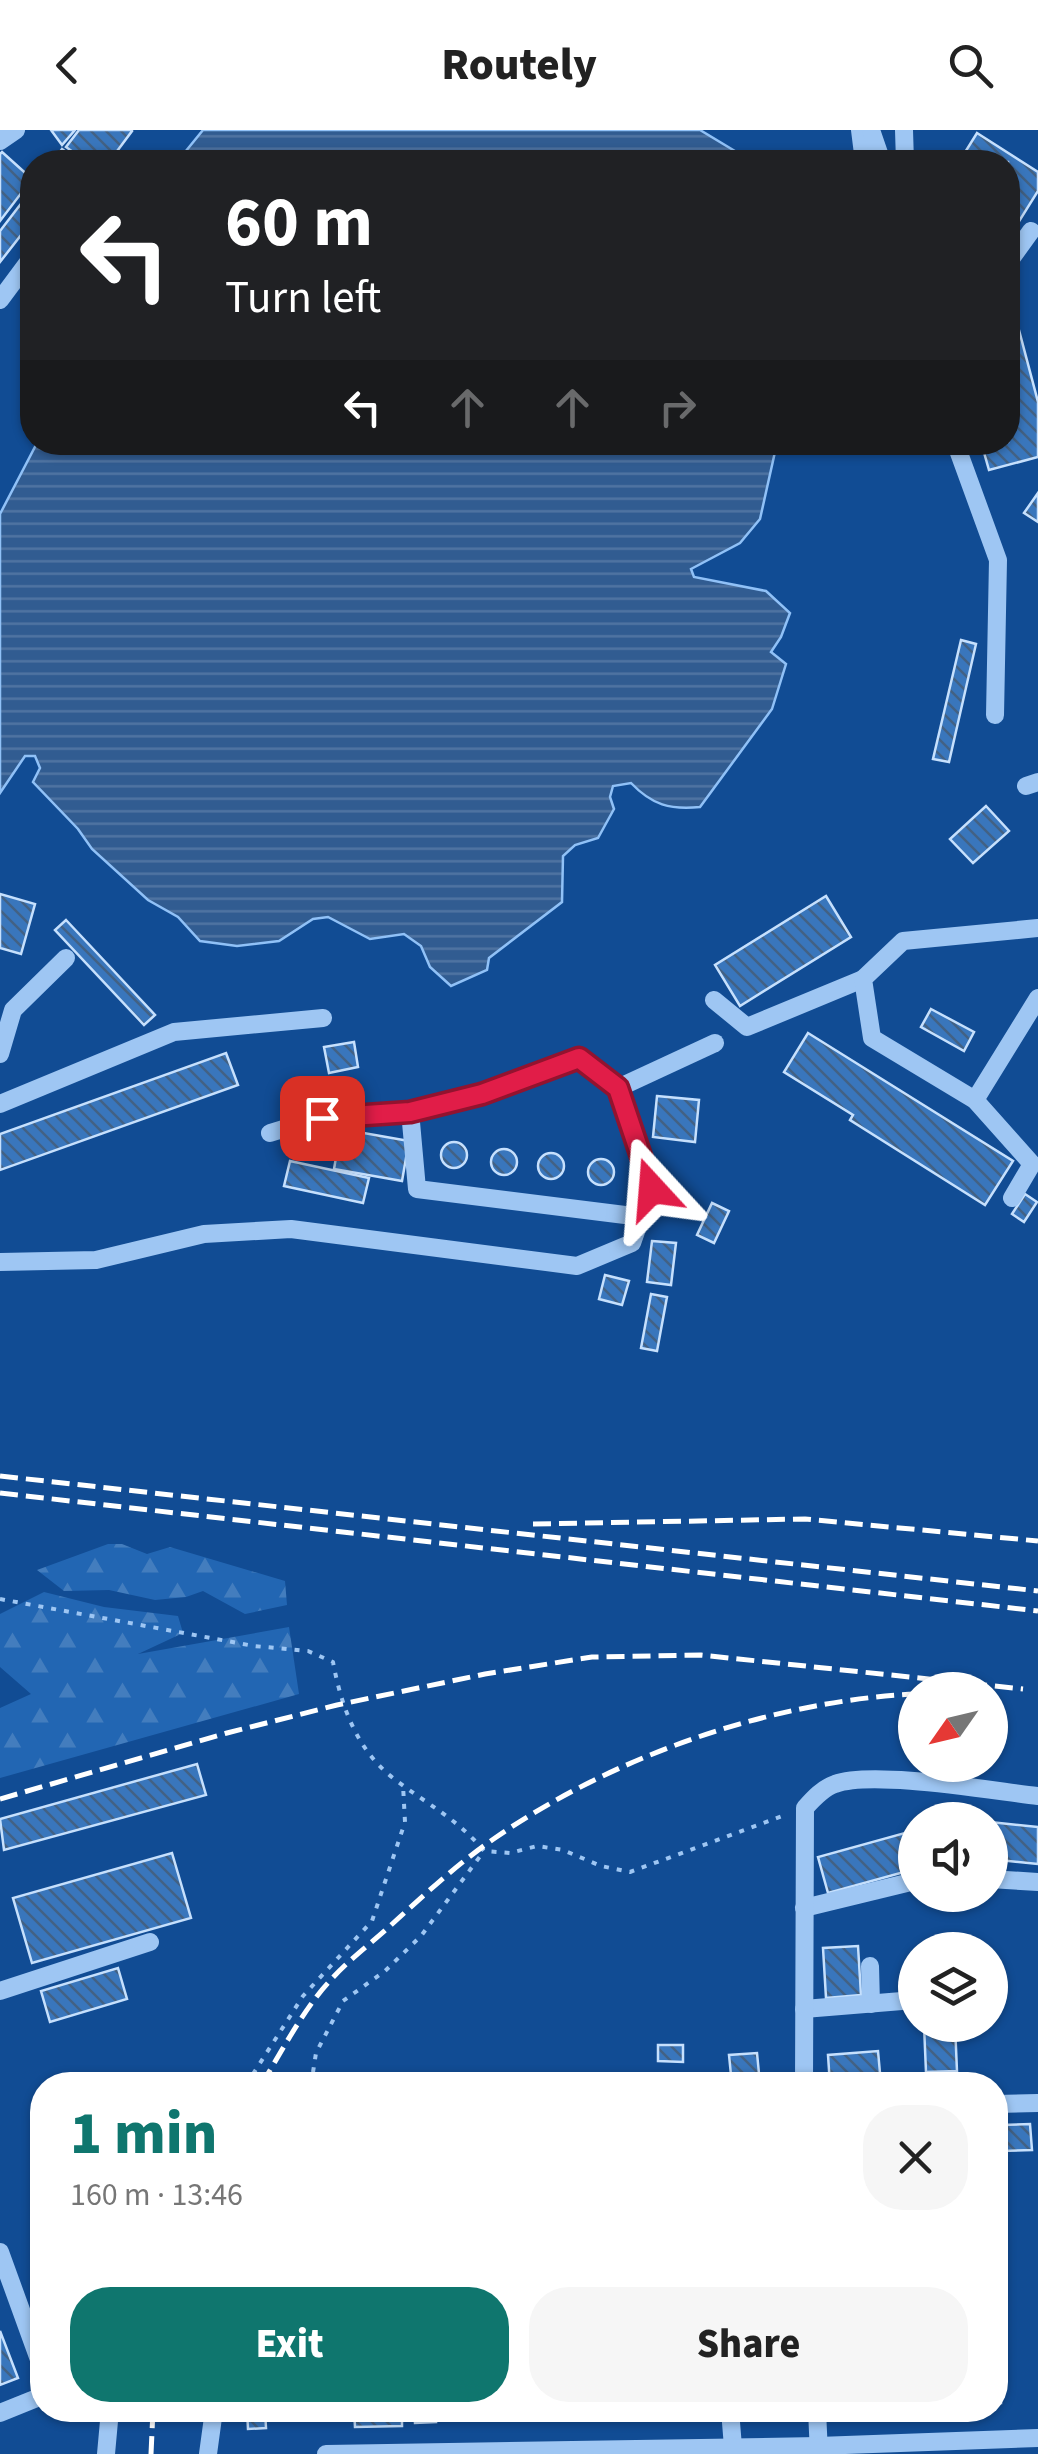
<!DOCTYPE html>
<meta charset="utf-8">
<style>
:root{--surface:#fff;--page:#f6f6f6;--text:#222;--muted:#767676;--accent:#0f766e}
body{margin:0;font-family:"Source Sans 3",sans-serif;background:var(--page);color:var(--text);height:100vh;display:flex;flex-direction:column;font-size:38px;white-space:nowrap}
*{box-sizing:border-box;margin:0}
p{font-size:32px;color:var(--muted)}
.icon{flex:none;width:55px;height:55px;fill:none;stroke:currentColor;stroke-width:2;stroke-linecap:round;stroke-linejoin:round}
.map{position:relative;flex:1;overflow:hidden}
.details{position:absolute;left:30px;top:1942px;width:978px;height:350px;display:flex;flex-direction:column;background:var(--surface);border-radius:40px;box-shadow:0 2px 8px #0004}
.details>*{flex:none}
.top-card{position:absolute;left:20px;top:20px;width:1000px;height:305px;border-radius:40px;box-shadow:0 2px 8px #0004;background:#202124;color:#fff;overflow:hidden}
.needle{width:65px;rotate:236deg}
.fabs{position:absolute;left:898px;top:1542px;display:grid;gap:20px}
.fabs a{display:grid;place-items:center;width:110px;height:110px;border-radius:50%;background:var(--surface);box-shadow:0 2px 8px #0004;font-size:50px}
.pin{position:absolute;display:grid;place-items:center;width:85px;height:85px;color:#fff;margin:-42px;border-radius:20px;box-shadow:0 5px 15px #0006}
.me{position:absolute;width:110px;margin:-55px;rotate:341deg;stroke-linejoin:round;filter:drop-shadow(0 0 8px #0008)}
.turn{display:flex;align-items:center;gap:35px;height:210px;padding:0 40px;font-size:45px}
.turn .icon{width:130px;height:130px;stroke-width:2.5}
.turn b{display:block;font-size:70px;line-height:85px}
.lanes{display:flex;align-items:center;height:95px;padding:0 40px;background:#0003;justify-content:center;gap:50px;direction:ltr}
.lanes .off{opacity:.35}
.round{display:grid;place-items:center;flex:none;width:105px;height:105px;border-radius:40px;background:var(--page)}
.overview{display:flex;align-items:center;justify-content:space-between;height:170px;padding:0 40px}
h1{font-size:60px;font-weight:800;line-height:75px;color:var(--accent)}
.button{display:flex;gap:20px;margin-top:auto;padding:20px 40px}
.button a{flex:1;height:115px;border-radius:40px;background:var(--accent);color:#fff;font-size:40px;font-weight:800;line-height:115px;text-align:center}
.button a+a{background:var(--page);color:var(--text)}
header{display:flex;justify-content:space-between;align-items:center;height:130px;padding:0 40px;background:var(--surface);font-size:45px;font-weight:800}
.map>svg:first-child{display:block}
</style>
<header><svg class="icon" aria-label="back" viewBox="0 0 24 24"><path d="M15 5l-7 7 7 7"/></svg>Routely<svg class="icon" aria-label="search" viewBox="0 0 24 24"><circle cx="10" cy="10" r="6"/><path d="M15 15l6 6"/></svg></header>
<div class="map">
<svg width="1038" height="2324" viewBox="0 0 1038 2324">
<defs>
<pattern id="forest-firs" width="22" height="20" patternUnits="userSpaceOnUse" patternTransform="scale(2.5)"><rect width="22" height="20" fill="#2266b3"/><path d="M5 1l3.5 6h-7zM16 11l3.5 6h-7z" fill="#437dbe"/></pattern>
<pattern id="water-rules" width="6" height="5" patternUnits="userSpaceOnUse" patternTransform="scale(2.5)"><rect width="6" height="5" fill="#315c91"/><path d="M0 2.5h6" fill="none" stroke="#5074a2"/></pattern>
<pattern id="building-back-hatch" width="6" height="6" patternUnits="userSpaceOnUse" patternTransform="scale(2.5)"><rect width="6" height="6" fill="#3976bc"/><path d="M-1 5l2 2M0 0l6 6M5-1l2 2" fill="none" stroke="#426184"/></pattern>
</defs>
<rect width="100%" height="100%" fill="#114c94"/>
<!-- forest -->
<g fill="url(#forest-firs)">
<polygon points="108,1414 122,1414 147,1424 170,1417 285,1451 287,1475 245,1484 203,1461 186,1467 155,1470 109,1460 64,1461 37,1440"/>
<polygon points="44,1462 104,1477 178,1486 183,1503 138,1524 289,1497 299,1564 0,1648 0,1578 31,1564 0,1537 0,1484"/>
</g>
<!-- water -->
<g fill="url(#water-rules)" stroke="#90c1f7" stroke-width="2.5">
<polygon points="203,0 700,0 753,32 177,32"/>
<path d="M37,313H777L760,389L740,413L691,439L694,447L766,461L790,483L781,507L771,522L786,534L772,579L700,677C670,680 652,675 631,653L613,656L610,667L614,679L598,708L575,715L563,726L562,772L489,828L487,840L451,856L430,837L421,816L404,804L370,809L328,787L313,789L279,811L237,816L200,811L178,787L148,770L92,719L78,699L33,652L40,638L35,626H25L0,663V384Z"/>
</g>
<!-- building -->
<g fill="url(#building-back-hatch)" stroke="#c6e0fd" stroke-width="2.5">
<polygon points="51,0 75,0 62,15"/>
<polygon points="79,0 131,0 132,1 109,32 87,32 66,17"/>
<polygon points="977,3 1038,42 1038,61 1008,109 1008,32 959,32"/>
<polygon points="62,19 74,28 71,32 53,32"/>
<polygon points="2,22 32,49 0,91 0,24"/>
<polygon points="20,75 32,84 32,91 0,132 0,101"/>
<polygon points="1011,170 1038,272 1038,327 989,340 981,312 1008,312 1008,171"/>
<polygon points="1038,363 1038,392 1024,383"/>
<polygon points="961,510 976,514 949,632 933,629"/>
<polygon points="986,676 1009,701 973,733 950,709"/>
<polygon points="0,764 35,774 21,824 0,818"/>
<polygon points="826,766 851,807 740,876 715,835"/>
<polygon points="66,790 155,885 144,895 55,800"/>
<polygon points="931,879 974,902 964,921 921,897"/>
<polygon points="808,903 1013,1031 985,1075 850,990 853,985 784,942"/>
<polygon points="354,912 358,937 329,943 324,917"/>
<polygon points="226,923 238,955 0,1040 0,1004"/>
<polygon points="657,966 699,970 695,1012 653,1007"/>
<polygon points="341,999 409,1011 402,1051 334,1039"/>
<circle cx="454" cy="1025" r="13"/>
<circle cx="504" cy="1032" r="13"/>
<circle cx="551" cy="1036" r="13"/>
<circle cx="601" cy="1042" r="13"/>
<polygon points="290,1031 369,1048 363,1073 284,1056"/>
<polygon points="1025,1064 1037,1072 1024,1092 1012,1084"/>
<polygon points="712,1073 729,1081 714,1113 697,1105"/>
<polygon points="652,1111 676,1113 671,1155 647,1152"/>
<polygon points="605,1145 629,1151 622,1175 599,1169"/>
<polygon points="651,1164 667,1167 657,1221 641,1218"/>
<polygon points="197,1634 206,1665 4,1720 0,1689"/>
<polygon points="990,1692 1038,1697 1038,1734 990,1729"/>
<polygon points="912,1701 915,1739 828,1763 818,1727"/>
<polygon points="172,1723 191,1788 32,1833 13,1768"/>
<polygon points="858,1816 861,1865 826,1868 823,1818"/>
<polygon points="118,1838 127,1869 50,1892 41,1861"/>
<polygon points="924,1895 955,1895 957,1941 926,1942"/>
<polygon points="658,1915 683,1915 683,1932 658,1931"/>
<polygon points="878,1921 881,1954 830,1955 828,1925"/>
<polygon points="757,1923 760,1954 732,1955 729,1925"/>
<polygon points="1030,1994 1032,2020 1002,2021 1001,1995"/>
<polygon points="0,2201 18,2248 0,2255"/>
<polygon points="995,2250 1000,2250 1001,2273 995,2273"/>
<polygon points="247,2280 265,2280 266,2298 248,2299"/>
<polygon points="354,2280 402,2280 402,2296 355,2297"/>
<polygon points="414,2280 435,2280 436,2292 415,2293"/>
<polygon points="474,2280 495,2280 496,2289 475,2290"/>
<polygon points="532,2280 561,2280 561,2287 532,2288"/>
<rect x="594" y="2280" width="23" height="6"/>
<polygon points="695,2280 715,2280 716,2285 695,2286"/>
</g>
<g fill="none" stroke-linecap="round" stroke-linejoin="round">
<!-- path -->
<g stroke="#9ec6f3" stroke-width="4" stroke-dasharray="5 8" stroke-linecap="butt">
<path d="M0,1469L254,1516L308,1521L333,1532C341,1575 356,1619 393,1648C425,1673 458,1689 484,1721L510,1723L537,1716L563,1720L601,1736L630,1742L788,1684"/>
<polyline points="246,1955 303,1866 372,1791 405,1692 403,1655"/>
<polyline points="311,1955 316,1923 343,1871 385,1841 421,1806 484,1721"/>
</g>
<!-- minor -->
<g stroke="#9ec6f3" stroke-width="18">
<polyline points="860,0 864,32"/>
<polyline points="871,0 882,32"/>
<polyline points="904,0 905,32"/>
<polyline points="0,11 16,0"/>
<polyline points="1008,133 1031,101"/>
<polyline points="0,170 32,127"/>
<polyline points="955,312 998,430 995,585"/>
<polyline points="1026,656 1038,652"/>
<polyline points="714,870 747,897 863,849"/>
<polyline points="0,924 13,880 66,828"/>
<polyline points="618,958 715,913"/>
<polyline points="975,970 1038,868"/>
<polyline points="0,974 174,902 323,888"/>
<polyline points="410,981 417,1059 641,1087"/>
<polyline points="1012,1068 1032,1034 975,970 872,908 863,849 903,811 1038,798"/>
<polyline points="0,1132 96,1130 204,1104 291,1099 577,1136 632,1113 651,1059 618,958 579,928 482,964 410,981 322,987 270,1003"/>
<polyline points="990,1749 1038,1752"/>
<polyline points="804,1778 915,1751"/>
<polyline points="870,1836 871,1874"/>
<polyline points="0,1861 150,1812"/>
<polyline points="804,1879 902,1871"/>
<path d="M804,1955L805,1678C813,1669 823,1658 835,1654C873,1640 993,1661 1038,1666"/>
<polyline points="995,1974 1038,1973"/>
<polyline points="0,2122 42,2238"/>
<polyline points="730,2280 733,2317"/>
<polyline points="817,2280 819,2324"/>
<polyline points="0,2283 42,2266"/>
<polyline points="106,2324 110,2280"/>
<polyline points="208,2324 214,2280"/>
<polyline points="326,2324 818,2316 1038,2308"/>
</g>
<!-- rail -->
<g stroke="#fff" stroke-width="5" stroke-dasharray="18 8" stroke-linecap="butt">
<polyline points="0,1346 1038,1461"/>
<polyline points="0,1363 1038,1481"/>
<polyline points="533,1394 805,1389 1038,1411"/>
<polyline points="0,1669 227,1603 337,1575 485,1544 592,1527 701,1525 1023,1559"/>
<path d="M261,1955C281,1923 303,1880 328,1853C346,1832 369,1815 390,1796C423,1766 457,1734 495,1708C614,1626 771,1571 915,1564"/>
<polyline points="151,2324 153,2280"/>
</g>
</g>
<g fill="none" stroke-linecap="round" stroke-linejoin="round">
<!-- route casing -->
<g stroke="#92132f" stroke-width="25">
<polyline id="route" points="322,988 410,982 482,964 579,928 618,958 652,1059"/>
</g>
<!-- route -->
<use href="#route" stroke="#e11d48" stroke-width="18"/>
</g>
</svg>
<div class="fabs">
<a><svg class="needle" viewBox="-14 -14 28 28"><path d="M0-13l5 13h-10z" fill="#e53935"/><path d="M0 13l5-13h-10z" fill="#767676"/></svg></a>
<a><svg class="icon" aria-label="sound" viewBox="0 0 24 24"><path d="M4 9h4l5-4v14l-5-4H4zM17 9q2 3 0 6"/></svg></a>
<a><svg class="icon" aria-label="layers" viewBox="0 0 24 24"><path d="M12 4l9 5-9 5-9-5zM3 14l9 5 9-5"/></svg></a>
</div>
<div class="pin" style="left:322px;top:988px;background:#d93025"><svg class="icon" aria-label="arrive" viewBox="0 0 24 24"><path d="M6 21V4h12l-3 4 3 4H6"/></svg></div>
<svg class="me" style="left:652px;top:1059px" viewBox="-20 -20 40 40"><path d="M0-17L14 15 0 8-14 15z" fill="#e11d48" stroke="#fff" stroke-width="4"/></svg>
<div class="top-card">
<div class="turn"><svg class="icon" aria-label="left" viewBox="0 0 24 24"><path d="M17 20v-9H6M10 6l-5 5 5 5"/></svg><div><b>60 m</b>Turn left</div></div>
<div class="lanes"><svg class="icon" aria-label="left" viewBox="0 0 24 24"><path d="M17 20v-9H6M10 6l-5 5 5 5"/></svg><svg class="icon off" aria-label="ahead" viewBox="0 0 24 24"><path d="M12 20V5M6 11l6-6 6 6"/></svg><svg class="icon off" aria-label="ahead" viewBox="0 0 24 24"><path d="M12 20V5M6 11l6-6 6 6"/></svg><svg class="icon off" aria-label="right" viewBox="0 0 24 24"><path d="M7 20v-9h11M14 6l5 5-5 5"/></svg></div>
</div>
<section class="details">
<div class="overview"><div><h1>1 min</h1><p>160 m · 13:46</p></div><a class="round"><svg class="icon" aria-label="close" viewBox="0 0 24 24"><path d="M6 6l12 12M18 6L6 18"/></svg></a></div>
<div class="button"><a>Exit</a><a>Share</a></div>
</section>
</div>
